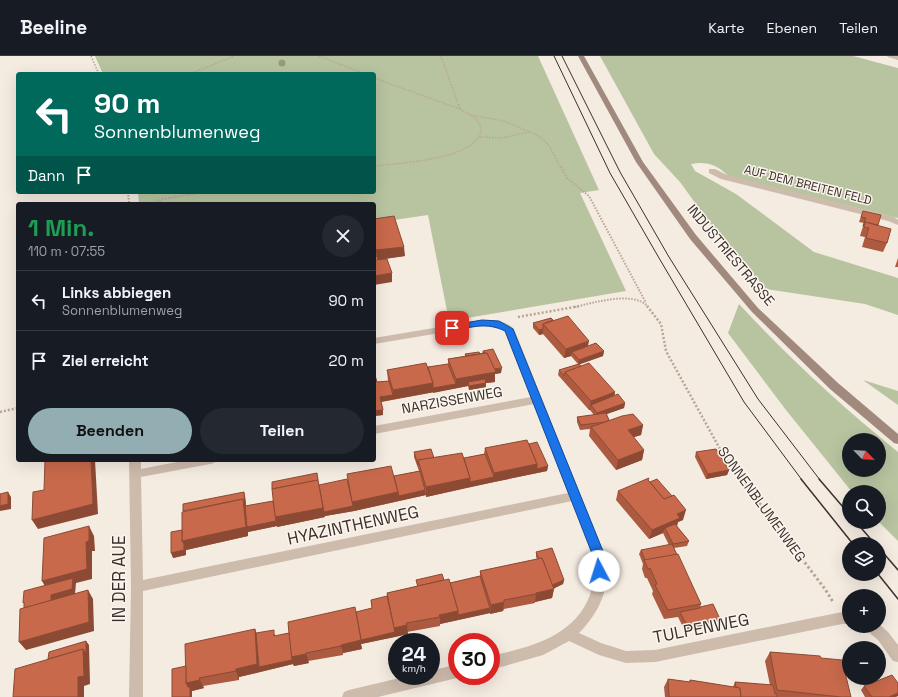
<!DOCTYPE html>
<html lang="de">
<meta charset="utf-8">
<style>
:root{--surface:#171b24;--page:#242831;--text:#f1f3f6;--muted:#9ea1a6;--line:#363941;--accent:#92aeb2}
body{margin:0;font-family:"Space Grotesk",sans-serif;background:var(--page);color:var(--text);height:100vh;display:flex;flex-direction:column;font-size:15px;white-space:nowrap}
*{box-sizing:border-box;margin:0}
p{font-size:13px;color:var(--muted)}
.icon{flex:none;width:22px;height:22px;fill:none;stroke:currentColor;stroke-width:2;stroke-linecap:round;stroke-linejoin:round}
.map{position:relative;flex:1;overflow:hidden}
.details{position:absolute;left:16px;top:146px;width:360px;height:260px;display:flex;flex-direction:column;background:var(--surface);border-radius:4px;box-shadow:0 4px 16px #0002}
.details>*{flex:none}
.banner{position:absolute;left:16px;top:16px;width:360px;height:122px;border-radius:4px;box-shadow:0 4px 16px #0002;background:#00695c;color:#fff;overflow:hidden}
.needle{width:26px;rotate:115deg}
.fabs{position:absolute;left:842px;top:377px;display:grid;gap:8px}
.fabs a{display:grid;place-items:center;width:44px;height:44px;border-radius:50%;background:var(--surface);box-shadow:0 4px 16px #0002;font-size:20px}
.speed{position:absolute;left:388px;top:577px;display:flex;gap:8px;font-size:20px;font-weight:700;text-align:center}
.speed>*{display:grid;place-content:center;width:52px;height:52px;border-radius:50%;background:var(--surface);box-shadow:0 4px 16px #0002;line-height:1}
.speed small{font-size:10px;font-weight:400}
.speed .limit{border:6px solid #d22;background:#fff;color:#111}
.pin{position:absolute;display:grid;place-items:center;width:34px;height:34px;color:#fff;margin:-17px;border-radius:8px;box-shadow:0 2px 6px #0006}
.me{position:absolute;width:44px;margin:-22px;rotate:355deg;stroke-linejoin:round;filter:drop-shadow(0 0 3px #0008)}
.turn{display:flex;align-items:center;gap:14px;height:84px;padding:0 12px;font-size:18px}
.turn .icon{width:52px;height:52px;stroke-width:2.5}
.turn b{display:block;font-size:28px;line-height:34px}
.then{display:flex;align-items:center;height:38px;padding:0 12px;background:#0003;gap:8px;font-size:15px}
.round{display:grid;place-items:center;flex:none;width:42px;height:42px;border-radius:21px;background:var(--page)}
.head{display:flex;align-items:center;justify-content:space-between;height:68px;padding:0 12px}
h1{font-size:24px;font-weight:700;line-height:30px;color:#1e9e55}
.button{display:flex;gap:8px;margin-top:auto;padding:8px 12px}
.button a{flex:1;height:46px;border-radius:24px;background:var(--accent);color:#111;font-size:16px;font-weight:700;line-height:46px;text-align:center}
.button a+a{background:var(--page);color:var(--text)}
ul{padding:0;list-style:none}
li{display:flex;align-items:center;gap:12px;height:60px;padding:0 12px;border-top:1px solid var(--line)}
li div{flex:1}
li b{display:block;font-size:15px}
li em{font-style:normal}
header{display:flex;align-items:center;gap:24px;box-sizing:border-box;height:56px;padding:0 20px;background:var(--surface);border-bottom:1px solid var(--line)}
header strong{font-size:19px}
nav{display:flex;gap:22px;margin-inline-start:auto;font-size:14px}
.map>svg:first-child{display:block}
</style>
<header>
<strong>Beeline</strong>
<nav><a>Karte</a><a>Ebenen</a><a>Teilen</a></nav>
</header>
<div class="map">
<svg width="898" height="641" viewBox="0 0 898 641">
<rect width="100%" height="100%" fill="#f4ebe1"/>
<!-- green -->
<g fill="#b8c4a0" fill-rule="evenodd">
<polygon points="95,0 538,0 599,134 580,137 626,235 449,265 428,159 374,167 374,148 139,148 138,136 374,136 374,18 103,18"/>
<path d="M600,0H853L898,12V162L728,120C718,109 706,105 691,108L695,115L736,138L814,196L898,222V259L865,248L766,233L709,166L680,126L654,98Z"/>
<path d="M739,248C788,301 842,351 898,396V485L879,466V436H852L786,354L728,277ZM849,384H879V414H849Z"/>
<polygon points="863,324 898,335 898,349"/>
</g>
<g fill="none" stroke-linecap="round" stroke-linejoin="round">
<!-- path-far3 -->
<g stroke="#b9a596" stroke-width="1.5" stroke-dasharray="1.5 1.5" stroke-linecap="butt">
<polyline points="91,0 99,18"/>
<polyline points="319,0 365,18"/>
<polyline points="441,0 460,53 470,59 504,65 537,79 548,88 561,112"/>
<polyline points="190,18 234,0"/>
<polyline points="374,22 460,53"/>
<polyline points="480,81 502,82 529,76"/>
<path d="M374,110C399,107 470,104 480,78C483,71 478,64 472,60"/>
</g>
<!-- path-far2 -->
<g stroke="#b9a596" stroke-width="2" stroke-dasharray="1.5 1.5" stroke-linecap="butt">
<polyline points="561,111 567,122 589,140 646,247"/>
<polyline points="128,136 129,148"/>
<polyline points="151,148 163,143 204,136"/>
<path d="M575,251C592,247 635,234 648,251"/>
</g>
<!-- path-far1 -->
<g stroke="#b9a596" stroke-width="2.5" stroke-dasharray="2 2" stroke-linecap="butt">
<polyline points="647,250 661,268 666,295 726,404 742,424"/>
<polyline points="518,261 580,250"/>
<polyline points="0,356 18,352"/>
</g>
<!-- path -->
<polyline stroke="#b9a596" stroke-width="3" stroke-dasharray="2.5 2.5" stroke-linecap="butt" points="741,423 825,533 833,546"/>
<!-- service -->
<g fill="#cdbbac" fill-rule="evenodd">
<polygon points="887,0 898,0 898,4 888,1"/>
<path d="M482,264C493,264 506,264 514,273L509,276L495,270H482L374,288V282Z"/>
</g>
<!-- minor -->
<g fill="#cdbbac" fill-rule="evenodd">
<polygon points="709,113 715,113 727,119 894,161 898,164 898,169 888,165 721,123 709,117"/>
<path d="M509,270L514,273L605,500C605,509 607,519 606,528C603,547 592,564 579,577L601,587L626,595L655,594L842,556H849V568H842L655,606L626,607L599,599L569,585L543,599L491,614V600C530,591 574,581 590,539C594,527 595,512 593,500C589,483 578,462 572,445L143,535V641H129L131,531L129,404H141V413L187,404H216L214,407L210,408L141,421L143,524L568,437L534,348L374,378V370L531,341L504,273Z"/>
<polygon points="879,568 888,576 898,589 898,606 893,605 878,584 866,574 864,570 879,570"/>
<polygon points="457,608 457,620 461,620 457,622 378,641 342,641 344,636 349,634 408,620 431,620 431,615"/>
</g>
<!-- secondary -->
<polygon fill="#a18a7d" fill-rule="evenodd" points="578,0 584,0 643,106 696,179 758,252 838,327 898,378 898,388 894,387 830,333 752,256 690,183 636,106"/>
<!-- tram-far1 -->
<g stroke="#3b302b" stroke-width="1">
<polyline points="554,0 610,117 659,202 744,346 802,424"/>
<polyline points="562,0 620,116 669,201 758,343 820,424"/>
</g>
<!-- tram -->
<g stroke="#3b302b" stroke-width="1.5">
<polyline points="801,423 853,488"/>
<polyline points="819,423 849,458"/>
<polyline points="856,466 875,488"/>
<polyline points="879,492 898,514"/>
<polyline points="878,518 898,543"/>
</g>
</g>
<!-- trees -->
<circle fill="#969b7f" cx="282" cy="7" r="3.5"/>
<!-- wall -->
<g fill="#ac5a40">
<polygon points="863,155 878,169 887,187 883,196 862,191 865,181 860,180 864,167 859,166"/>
<polygon points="374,163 405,200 377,204 374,194"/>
<polygon points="898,202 898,211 895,211"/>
<polygon points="553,264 588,290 604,295 603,300 579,308 581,310 615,336 614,341 625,347 624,352 606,358 609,364 643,369 641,379 633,381 644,394 642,404 616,414 589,380 590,373 580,374 577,366 577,361 594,359 590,354 589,354 558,319 559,314 578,308 571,300 564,302 543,278 539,279 533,272 533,267"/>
<polygon points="483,295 501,317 495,318 495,326 486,327 486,331 469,334 468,330 381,346 383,354 383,359 374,360 374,316 377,326 388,325 387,314 428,311 448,308 448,303 465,300 465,298 482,297"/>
<polygon points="529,388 548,410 547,415 470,431 426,441 426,439 354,455 325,460 325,461 277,471 277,470 248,476 248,475 248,480 186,494 186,493 186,499 173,502 245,440 246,450 273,445 319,430 394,420 419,415 414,401 414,396 434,402 464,402 484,398 485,392"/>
<polygon points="696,396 729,414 727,419 706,423 695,401"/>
<polygon points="648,424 683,464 678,466 677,471 689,485 687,490 674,492 701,548 700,551 718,568 685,575 678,561 664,563 652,538 653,535 647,522 645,522 642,513 643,508 639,498 641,494 669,489 663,477 649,483 616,444 618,435"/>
<polygon points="536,496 564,524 563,528 554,532 552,542 535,546 535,547 504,553 503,555 490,558 490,557 440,568 440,570 407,576 408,578 361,588 362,593 343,597 343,599 308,605 309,607 294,610 293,608 260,616 239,621 239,624 203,630 204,632 192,635 192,641 172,641 185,610 255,573 256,577 275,578 275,580 289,577 356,556 372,552 371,544 387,543 387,537 417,530 416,524 444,524 450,527 480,520 480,515 537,503 536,501"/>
<polygon points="770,596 821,602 851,641 665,641 664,631 668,623 689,626 690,624 733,631 735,626 770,629 765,605"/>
<polygon points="898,627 898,640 895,641 865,641 861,634 864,630"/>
</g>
<!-- shaded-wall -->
<g fill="#8c4a34">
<polygon points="404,191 405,200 377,204 376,194"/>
<polygon points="392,217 392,226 374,229 374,220"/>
<polygon points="543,273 543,278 539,279 539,274"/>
<polygon points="589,285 587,295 572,296 571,300 564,302 566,293"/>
<polygon points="604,295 603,300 578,309 579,304"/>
<polygon points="502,312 501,317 495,318 495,326 486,327 486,331 469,334 469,330 468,326 468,330 433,337 433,332 456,328 456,323"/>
<polygon points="433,327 433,336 380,346 380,341 393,339 393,334"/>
<polygon points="615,336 613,345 591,349 590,354 589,354 591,345"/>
<polygon points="625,347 624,352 596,362 597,357"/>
<polygon points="383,354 383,359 374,360 374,355"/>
<polygon points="643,369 641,379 625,384 628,374"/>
<polygon points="644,394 642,404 616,414 618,404"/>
<polygon points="91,404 95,404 98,458 38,473 32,464"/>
<polygon points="537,408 548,410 547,415 494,426 494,417"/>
<polygon points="729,414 727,419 706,423 708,418"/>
<polygon points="494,421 494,426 426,441 426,431 470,422"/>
<polygon points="425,434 426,439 354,455 352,446 398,436"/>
<polygon points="8,436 11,441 11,453 0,455 0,450"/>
<polygon points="244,436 245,440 248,471 275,461 323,452 324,456 353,450 354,455 325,460 324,460 325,461 277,471 277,470 248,476 248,475 248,480 186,494 186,493 186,499 173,502 171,497 182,485 185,464"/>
<polygon points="686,454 683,464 678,466 676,471 665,472 663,477 649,483 652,474 677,458"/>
<polygon points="89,470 94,480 95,495 92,495 92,523 76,527 75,538 54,554 48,535 42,525 86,486"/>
<polygon points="564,524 563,528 551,534 554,533 552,542 535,546 536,538 536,537"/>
<polygon points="88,534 93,543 94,575 26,594 19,586"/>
<polygon points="504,546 503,555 490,558 491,549"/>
<polygon points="490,552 490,557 440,568 440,561 439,559 458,555"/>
<polygon points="720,563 718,568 685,575 687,570"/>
<polygon points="407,569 408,578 395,581 394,572"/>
<polygon points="255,573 258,582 291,601 306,597 309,607 294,610 293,608 260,616 239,621 239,624 236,615 236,613"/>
<polygon points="395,576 395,581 361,588 362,593 343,597 341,589"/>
<polygon points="86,585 89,589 90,628 84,630 84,641 78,641 78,621 83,593"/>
<polygon points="199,622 204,632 192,635 192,641 190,641 186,627"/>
<polygon points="898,637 898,640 895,641 889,641"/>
</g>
<!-- building -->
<g fill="#c8694b" stroke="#8c4a34">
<polygon points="863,155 881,159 878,169 865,166 863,170 866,162 861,161"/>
<polygon points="394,160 404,191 376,194 374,187 374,163"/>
<polygon points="865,166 891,173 887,187 866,182 869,172 864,171"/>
<polygon points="387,203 392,217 374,220 374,204"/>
<polygon points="568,260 589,285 566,293 543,268"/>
<polygon points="551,262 553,264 543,268 543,273 539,274 533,267"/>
<polygon points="596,287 604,295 579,304 572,296"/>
<polygon points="493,293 502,312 494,313 487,297 484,297 483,295"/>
<polygon points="479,296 480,298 466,300 465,298"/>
<polygon points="487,297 496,316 456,323 448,303"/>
<polygon points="426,307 433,327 393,334 387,314"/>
<polygon points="589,307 615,336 591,345 565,316"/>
<polygon points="448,308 456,328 433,332 433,327 428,311"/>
<polygon points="579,308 581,310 565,316 564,320 559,314"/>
<polygon points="374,316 377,326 389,325 393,339 380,341 383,354 374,355"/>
<polygon points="485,323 486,327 469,330 468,326"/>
<polygon points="618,338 625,347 597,357 591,349"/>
<polygon points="606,357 609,364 605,366 581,369 577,361"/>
<polygon points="633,358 643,369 628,374 644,394 618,404 591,371 622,360"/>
<polygon points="527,384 537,408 494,417 485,392"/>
<polygon points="537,386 548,410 537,413 537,408 529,388"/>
<polygon points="431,393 434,402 418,404 418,409 414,396"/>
<polygon points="716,393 729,414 708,418 696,396"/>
<polygon points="462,397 470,422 426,431 418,404"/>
<polygon points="485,398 494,421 470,426 470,422 464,402"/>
<polygon points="45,404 91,404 93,448 32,464 33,436 44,434"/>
<polygon points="391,410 398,436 352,446 347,418"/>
<polygon points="420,415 425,434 399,440 394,420"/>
<polygon points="317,417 318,424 272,433 272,426"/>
<polygon points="649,422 648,424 664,443 674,439 686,454 677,458 680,462 652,474 618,435"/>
<polygon points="347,423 353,450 324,456 319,429"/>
<polygon points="657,423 672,440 664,443 650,426"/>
<polygon points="318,424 323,452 275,461 272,433"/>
<polygon points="8,436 8,448 0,450 0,438"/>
<polygon points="244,436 245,448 243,443 183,455 183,448"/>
<polygon points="243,443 246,471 182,485 182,456"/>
<polygon points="273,445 276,465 247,471 245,450"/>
<polygon points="675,468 689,485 673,488 665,472"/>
<polygon points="89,470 89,485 86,486 87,513 42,525 44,482"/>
<polygon points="182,474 182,485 184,488 184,494 171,497 171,476"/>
<polygon points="672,488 677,499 645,504 641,494"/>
<polygon points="552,492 564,524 552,529 542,502 539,503 536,496"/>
<polygon points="678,498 701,548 668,554 655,529 657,528 650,512 648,513 644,504"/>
<polygon points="542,502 554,533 536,537 536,538 504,544 504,546 491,549 480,515"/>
<polygon points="442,518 444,524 418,530 416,524"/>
<polygon points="480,520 490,552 458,559 458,555 450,527"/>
<polygon points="73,522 72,533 51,539 51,545 24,552 24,546 23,547 24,535"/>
<polygon points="449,523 458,555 439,559 440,561 406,567 407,569 394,572 387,537"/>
<polygon points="88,534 89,566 19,586 20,553"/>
<polygon points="387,540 395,576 361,584 356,556 372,552 371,544"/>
<polygon points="713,548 720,563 687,570 680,556 700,552 700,551"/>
<polygon points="355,551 361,584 341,589 341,590 306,597 306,598 291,601 288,566"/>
<polygon points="255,573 257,608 236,613 236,615 199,622 200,624 186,627 185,588"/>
<polygon points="274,574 274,580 289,577 292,604 259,611 256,577"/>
<polygon points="86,585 86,597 83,593 48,603 49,596"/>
<polygon points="83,593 84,620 78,621 78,641 13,641 15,613"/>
<polygon points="770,596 820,600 821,602 842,604 851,641 841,641 777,634"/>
<polygon points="186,610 186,627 188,631 190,631 190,641 172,641 172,613"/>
<polygon points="892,619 898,627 898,637 889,641 872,641 864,630"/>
<polygon points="668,623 690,626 690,624 740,632 741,641 669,641"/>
<polygon points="735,626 773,629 775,638 777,638 777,641 741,641 740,632 736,631"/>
</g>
<!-- route -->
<path fill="#1a73e8" stroke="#114b97" d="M482,264L499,265L513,273L605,500V515L603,519L599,520L595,519L593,515V500L505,275C487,266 471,271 452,275L448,272L452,269Z"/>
<g text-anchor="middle" stroke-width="3" stroke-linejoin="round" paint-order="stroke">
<!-- far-street labels -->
<g font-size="12" fill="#3b302b" stroke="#fbf5ee">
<text transform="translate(808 129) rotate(14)" y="4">AUF DEM BREITEN FELD</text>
</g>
<!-- street labels -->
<g font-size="14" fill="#3b302b" stroke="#fbf5ee">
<text transform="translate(731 199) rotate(50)" y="5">INDUSTRIESTRASSE</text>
<text transform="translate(452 344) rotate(-10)" y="5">NARZISSENWEG</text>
<text transform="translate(762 448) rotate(54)" y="5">SONNENBLUMENWEG</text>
</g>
<!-- near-street labels -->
<g font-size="17" fill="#3b302b" stroke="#fbf5ee">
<text transform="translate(353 469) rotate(-12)" y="6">HYAZINTHENWEG</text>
<text transform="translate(119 523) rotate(-90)" y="6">IN DER AUE</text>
<text transform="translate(701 572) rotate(-11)" y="6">TULPENWEG</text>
</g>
</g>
</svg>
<div class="fabs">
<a><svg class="needle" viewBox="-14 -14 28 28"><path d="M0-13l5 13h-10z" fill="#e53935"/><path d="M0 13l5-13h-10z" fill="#9ea1a6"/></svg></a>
<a><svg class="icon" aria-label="search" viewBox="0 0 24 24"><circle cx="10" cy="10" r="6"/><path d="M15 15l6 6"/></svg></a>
<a><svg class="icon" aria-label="layers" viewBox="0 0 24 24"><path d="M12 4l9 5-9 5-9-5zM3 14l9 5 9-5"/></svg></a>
<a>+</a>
<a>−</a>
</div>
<div class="speed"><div>24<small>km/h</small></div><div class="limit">30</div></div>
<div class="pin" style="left:452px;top:272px;background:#d93025"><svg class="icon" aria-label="arrive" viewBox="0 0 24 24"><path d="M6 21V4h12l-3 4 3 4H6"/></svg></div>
<svg class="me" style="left:599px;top:515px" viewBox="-20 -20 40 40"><circle r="19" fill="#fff"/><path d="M0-13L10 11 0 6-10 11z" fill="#1a73e8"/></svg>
<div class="banner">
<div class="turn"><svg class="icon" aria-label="left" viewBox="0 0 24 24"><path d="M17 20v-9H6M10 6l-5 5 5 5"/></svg><div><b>90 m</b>Sonnenblumenweg</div></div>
<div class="then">Dann<svg class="icon" aria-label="arrive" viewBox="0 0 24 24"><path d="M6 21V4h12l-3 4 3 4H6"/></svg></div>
</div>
<section class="details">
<div class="head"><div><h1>1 Min.</h1><p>110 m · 07:55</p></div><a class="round"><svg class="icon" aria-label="close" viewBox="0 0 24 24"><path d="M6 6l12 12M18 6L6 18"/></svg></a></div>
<ul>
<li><svg class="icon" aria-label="left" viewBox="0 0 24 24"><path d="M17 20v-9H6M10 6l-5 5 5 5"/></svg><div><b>Links abbiegen</b><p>Sonnenblumenweg</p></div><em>90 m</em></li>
<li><svg class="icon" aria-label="arrive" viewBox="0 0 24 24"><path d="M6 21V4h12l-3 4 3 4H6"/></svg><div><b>Ziel erreicht</b></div><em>20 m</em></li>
</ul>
<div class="button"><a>Beenden</a><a>Teilen</a></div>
</section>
</div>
